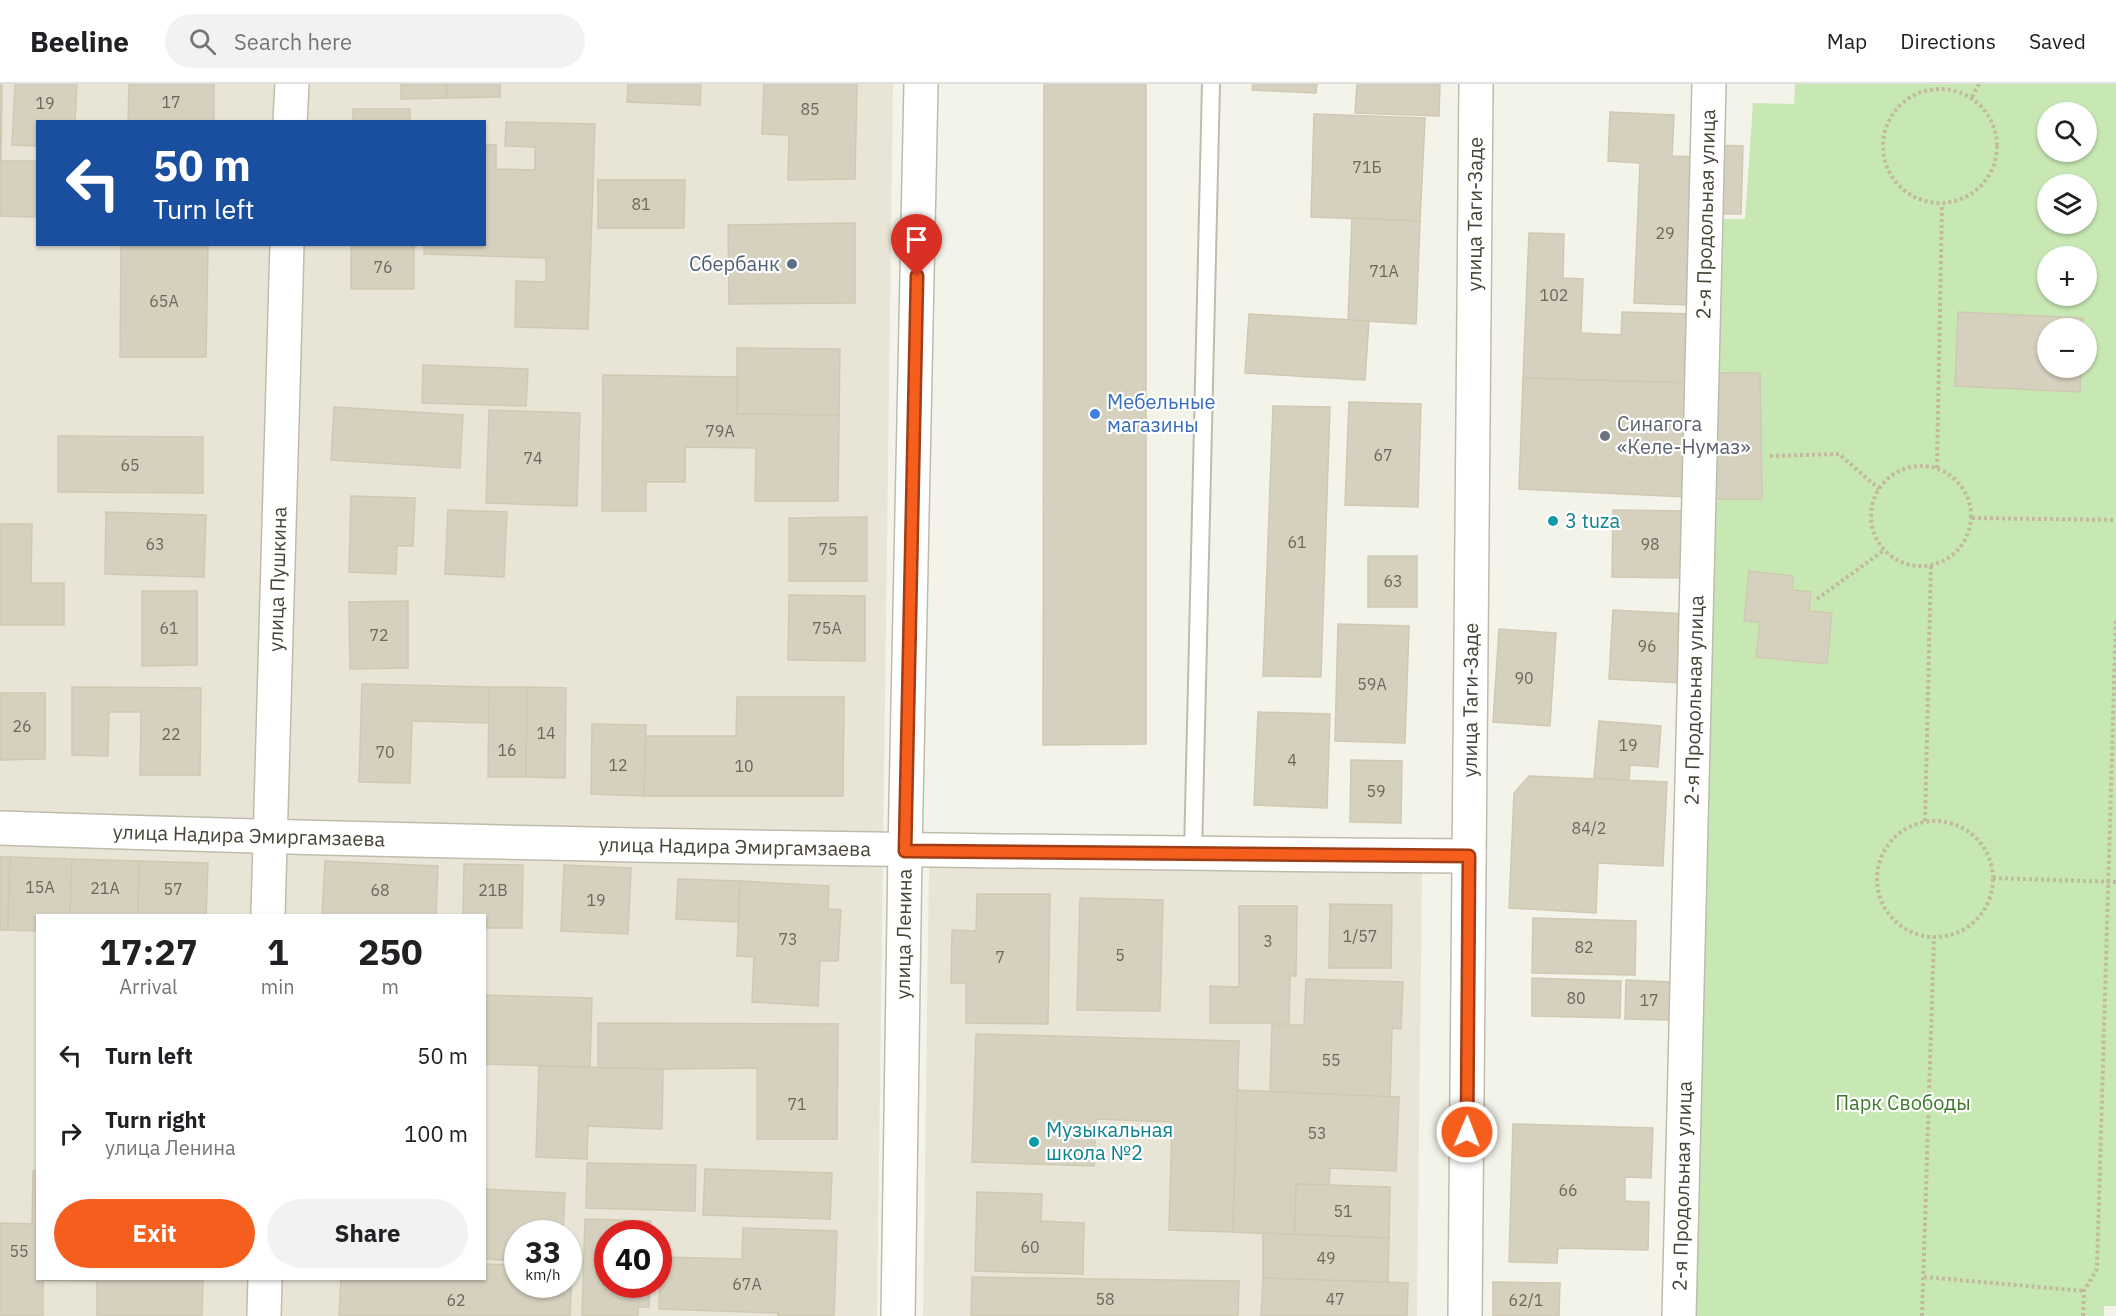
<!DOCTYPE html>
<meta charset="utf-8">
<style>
:root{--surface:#fff;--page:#f2f2f2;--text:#202124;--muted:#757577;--line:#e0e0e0;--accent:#f65e1e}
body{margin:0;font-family:"IBM Plex Sans",sans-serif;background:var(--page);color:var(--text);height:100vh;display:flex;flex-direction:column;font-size:22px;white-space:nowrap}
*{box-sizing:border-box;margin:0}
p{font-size:20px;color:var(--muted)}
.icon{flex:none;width:33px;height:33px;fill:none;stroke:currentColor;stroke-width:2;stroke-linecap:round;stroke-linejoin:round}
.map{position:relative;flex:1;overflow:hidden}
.details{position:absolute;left:36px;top:830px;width:450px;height:366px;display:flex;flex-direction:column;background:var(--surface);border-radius:0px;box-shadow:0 2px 4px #0004}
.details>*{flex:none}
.banner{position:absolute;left:36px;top:36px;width:450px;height:126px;border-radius:0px;box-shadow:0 2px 4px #0004;background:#1a4fa0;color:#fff;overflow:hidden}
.fabs{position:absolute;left:2037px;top:18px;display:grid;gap:12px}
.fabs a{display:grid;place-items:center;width:60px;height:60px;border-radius:50%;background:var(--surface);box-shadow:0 2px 4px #0004;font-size:30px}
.speed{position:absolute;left:504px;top:1136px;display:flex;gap:12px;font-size:30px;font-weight:700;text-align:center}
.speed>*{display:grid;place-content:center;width:78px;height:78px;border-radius:50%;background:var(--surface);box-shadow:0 2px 4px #0004;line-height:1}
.speed small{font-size:15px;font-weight:400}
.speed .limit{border:9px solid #d22;background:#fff;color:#111}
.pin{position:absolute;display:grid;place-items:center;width:51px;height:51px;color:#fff;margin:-62px -26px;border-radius:50% 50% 50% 0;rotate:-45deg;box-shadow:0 0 6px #0007}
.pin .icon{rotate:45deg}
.me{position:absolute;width:66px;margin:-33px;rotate:1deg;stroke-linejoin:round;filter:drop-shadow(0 0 4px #0008)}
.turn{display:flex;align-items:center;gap:21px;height:126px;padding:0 18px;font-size:27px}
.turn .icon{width:78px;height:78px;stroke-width:2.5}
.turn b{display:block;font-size:42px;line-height:51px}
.eta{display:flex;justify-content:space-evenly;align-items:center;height:102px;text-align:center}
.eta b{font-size:36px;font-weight:700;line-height:42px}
.action{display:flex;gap:12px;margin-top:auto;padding:12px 18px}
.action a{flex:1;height:69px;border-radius:36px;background:var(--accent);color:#fff;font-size:24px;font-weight:700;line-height:69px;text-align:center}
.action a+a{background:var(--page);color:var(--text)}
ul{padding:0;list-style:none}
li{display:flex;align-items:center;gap:18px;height:78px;padding:0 18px}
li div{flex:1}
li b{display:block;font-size:22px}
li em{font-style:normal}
header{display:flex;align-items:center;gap:36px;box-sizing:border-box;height:84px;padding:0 30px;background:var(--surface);border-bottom:2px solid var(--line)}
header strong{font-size:28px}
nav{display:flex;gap:33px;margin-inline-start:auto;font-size:21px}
.search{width:420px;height:54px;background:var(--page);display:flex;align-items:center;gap:15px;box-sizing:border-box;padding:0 21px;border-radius:33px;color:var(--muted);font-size:22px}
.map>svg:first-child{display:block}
</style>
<header>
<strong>Beeline</strong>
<div class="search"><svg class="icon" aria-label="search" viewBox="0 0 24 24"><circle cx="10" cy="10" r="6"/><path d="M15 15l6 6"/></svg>Search here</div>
<nav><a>Map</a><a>Directions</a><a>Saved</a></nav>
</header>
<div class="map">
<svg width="2116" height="1232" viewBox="0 0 2116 1232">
<rect width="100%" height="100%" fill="#f4f3e9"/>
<!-- residential -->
<g fill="#e8e5d7" fill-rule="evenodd">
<path d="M0,0H893L877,1232H0ZM38,38H484V160H38ZM38,831H484V1194H38ZM518,1149H568V1200H518ZM608,1149H658V1200H608Z"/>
<polygon points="929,783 1422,789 1417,1232 923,1232"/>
</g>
<!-- green -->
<path fill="#c8e8b3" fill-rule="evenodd" d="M1795,0H2116V1222H2104V1232H1684L1713,135H1745L1753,19L1794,20ZM2048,28H2086V68H2048ZM2048,100H2086V140H2048ZM2048,172H2086V212H2048ZM2048,244H2086V284H2048Z"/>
<!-- building -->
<g fill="#d6d0bf" stroke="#d0c9b2" stroke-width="1.5">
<polygon points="0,0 2,0 1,77 0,77"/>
<polygon points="15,0 77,0 75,38 38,38 38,62 12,61"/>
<polygon points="129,0 214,0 214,38 128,37"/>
<polygon points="401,0 447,0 447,14 401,15"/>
<polygon points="447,0 500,0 500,13 447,14"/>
<polygon points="628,0 701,0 700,21 627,18"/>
<polygon points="764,0 857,0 855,95 788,96 789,51 762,50"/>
<polygon points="1044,0 1146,0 1146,660 1043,661"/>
<polygon points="1253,0 1317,0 1316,9 1252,6"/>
<polygon points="1357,0 1440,0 1439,32 1355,29"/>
<rect x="353" y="25" width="57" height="13"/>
<polygon points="1610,28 1674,31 1672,72 1697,73 1690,221 1634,219 1640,79 1608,77"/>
<polygon points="1314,30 1425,34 1420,137 1311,133"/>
<polygon points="506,38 595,40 588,245 515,243 516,197 546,198 546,174 424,170 424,160 484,160 484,60 496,61 496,85 535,86 535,63 505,62"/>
<polygon points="1714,61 1743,62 1741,130 1712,130"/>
<polygon points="0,77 38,77 38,133 0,132"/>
<polygon points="598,96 685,96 684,144 598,144"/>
<polygon points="1352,134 1420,137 1416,240 1348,236"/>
<polygon points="855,139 855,219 729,220 728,141"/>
<polygon points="1529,149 1564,150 1563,194 1583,195 1581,249 1621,251 1622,228 1694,230 1691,299 1523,294"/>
<polygon points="121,160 208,160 206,273 120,273"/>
<rect x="351" y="160" width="63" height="45"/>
<polygon points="1958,228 2083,234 2082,244 2048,244 2048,284 2081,284 2080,308 1955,302"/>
<polygon points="1249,230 1369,237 1365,296 1245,289"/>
<polygon points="737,264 840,265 839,331 737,330"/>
<polygon points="423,281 528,285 526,322 422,319"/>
<polygon points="1714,289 1760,289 1762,415 1716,415"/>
<polygon points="603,291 737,293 737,330 839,331 838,417 755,417 756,364 685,363 685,398 646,398 646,427 602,427"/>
<polygon points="1523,294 1691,299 1686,413 1519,405"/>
<polygon points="1349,318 1421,320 1418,423 1345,421"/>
<polygon points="1273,322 1330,323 1321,593 1263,592"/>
<polygon points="334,323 463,331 460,384 331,376"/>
<polygon points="489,326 580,329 577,422 486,419"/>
<polygon points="58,352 203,353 203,409 58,408"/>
<polygon points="351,412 415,414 413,462 397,462 396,490 349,488"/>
<polygon points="448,426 507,428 504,493 445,490"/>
<polygon points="1613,426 1687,427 1686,494 1612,493"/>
<polygon points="106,428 206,431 204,493 105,490"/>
<polygon points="867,433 867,497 789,497 789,434"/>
<polygon points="0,440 32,440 31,499 64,499 64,541 0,541"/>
<rect x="1368" y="472" width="49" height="51"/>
<polygon points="1749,487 1793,492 1792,506 1811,508 1809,527 1832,529 1827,580 1756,573 1760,538 1744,537"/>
<polygon points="142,507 197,507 197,581 142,582"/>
<polygon points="789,511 865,512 865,577 788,576"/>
<polygon points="408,517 408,584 350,585 349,518"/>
<polygon points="1613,526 1686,530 1682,599 1609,595"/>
<polygon points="1338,540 1409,542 1405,659 1335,657"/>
<polygon points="1499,545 1556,549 1550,642 1493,638"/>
<polygon points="362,600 489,603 489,639 412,637 410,699 359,698"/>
<polygon points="72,603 201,604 200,691 140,691 141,628 109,628 108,672 72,671"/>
<polygon points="489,603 527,603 526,693 488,693"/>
<polygon points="527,603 566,604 565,694 526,693"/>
<polygon points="0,609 45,609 45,675 0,676"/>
<polygon points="737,613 844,613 843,712 644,712 645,652 736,652"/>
<polygon points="1258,628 1330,630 1327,724 1254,721"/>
<polygon points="1599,637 1661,642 1658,683 1630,681 1629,696 1594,694"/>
<polygon points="592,640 646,641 644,712 591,710"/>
<polygon points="1351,676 1402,677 1401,739 1350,738"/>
<polygon points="1529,692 1667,698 1663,782 1598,779 1596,829 1509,824 1514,709"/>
<polygon points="0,773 10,773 8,846 0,846"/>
<polygon points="10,773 72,775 70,831 38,831 38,847 8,846"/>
<polygon points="72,775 139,777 138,831 70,831"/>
<polygon points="139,777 208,779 206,831 138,831"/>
<polygon points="325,777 438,782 436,831 322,831"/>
<polygon points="464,780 523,781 522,844 484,844 484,831 463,831"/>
<polygon points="564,781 631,784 628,850 561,847"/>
<polygon points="678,795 740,797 738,838 676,835"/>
<polygon points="740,797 829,802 828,825 841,826 838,877 820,877 818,922 752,918 754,873 737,872"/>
<polygon points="977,810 1050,810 1048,940 966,939 966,899 951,899 952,846 976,847"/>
<polygon points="1080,814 1163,816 1160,927 1077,926"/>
<polygon points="1330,820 1392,821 1391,884 1329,884"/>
<polygon points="1239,822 1297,822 1296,892 1290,892 1289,939 1210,939 1210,902 1239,903"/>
<polygon points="1533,834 1636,837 1635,891 1532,889"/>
<polygon points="1532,894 1621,897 1620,934 1532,932"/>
<polygon points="1306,895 1403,898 1401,945 1392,944 1390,1013 1270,1008 1272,941 1304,941"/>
<polygon points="1626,896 1673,898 1672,936 1625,935"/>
<polygon points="484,911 592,914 590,983 484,980"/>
<polygon points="598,939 838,940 837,1055 757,1055 757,984 663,985 598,984"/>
<polygon points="976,950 1239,957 1233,1148 1169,1146 1172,1038 1096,1035 1094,1082 972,1078"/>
<polygon points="539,982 663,985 662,1045 588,1042 587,1075 536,1073"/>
<polygon points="1237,1006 1399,1013 1396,1087 1330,1084 1329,1101 1296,1100 1295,1151 1233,1148"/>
<polygon points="1513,1040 1653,1044 1651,1094 1625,1093 1625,1117 1649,1118 1648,1166 1558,1164 1557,1179 1509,1178"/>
<polygon points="587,1079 696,1081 695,1127 586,1124"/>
<polygon points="705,1085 832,1089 830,1135 703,1131"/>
<polygon points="33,1087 38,1087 38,1194 203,1194 202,1232 97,1232 97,1197 43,1196 43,1232 0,1232 0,1139 32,1140"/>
<polygon points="1296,1100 1390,1103 1389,1154 1295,1151"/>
<polygon points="484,1105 565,1109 563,1149 518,1149 518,1177 484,1175"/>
<polygon points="977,1108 1042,1110 1041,1137 1084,1139 1083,1190 975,1187"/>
<polygon points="585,1135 651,1137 651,1149 608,1149 608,1200 650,1200 649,1223 638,1223 638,1232 582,1232"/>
<polygon points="743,1144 837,1147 834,1232 778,1232 778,1229 659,1225 660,1173 742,1175"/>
<polygon points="1263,1149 1389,1154 1388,1198 1263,1194"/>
<polygon points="484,1180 518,1181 518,1200 568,1200 568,1183 572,1183 570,1232 339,1232 341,1194 484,1194"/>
<polygon points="972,1193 1239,1197 1238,1232 971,1232"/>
<polygon points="1263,1194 1408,1199 1407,1232 1261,1232"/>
<polygon points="1493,1198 1560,1199 1559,1232 1493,1232"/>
</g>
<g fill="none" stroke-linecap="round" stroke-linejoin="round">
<!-- service casing -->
<g stroke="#c0bcac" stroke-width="20">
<polyline id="service" points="1193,770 1211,0"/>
</g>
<!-- minor casing -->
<g stroke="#c0bcac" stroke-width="36">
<g id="minor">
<polyline points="290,38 292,0"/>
<path id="s1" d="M0,744C490,761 979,768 1469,772"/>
<path id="s2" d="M268,831L287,160"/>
<polyline points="264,1232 265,1194"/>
<path id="s3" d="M1679,1232L1709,0"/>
</g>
</g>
<!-- tertiary casing -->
<g stroke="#c0bcac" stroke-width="36">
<g id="tertiary">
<path id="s4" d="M898,1232L905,767L921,0"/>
<path id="s5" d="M1465,1232L1476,0"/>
</g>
</g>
<!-- path -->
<g stroke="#c1ba9d" stroke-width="4" stroke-dasharray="3 3" stroke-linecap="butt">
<circle cx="1940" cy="62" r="57"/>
<polyline points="1972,13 1979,0"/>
<polyline points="1770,372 1839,370 1879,405"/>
<circle cx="1921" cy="432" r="50"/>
<polyline points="1937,384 1942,120"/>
<polyline points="1972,434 2116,436"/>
<polyline points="1817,515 1883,467"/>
<polyline points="1925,737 1931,482"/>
<circle cx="1935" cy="795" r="58"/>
<polyline points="1993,794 2116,798"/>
<polyline points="1924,1193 2084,1207"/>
<polyline points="1922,1232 1934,853"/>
<polyline points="2083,1232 2084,1207 2097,1185 2116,534"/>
</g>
<!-- service -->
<use href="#service" stroke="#fff" stroke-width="16"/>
<!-- minor -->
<use href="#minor" stroke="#fff" stroke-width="33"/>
<!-- tertiary -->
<use href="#tertiary" stroke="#fff" stroke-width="33"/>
</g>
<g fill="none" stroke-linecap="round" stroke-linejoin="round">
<!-- route casing -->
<g stroke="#a03d14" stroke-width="15">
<polyline id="route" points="917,192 905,767 1469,772 1467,1048"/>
</g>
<!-- route -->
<use href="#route" stroke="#f65e1e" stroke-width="10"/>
</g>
<!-- markers -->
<circle fill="#5c6f8a" stroke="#fff" stroke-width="2" cx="792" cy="180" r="6"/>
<circle fill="#3f7fe0" stroke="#fff" stroke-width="2" cx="1095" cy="330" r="6"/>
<circle fill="#6b7280" stroke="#fff" stroke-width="2" cx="1605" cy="352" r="6"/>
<g fill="#0f9aa8" stroke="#fff" stroke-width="2">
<circle cx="1553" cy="437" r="6"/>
<circle cx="1034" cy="1058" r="6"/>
</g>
<g text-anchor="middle" stroke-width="4.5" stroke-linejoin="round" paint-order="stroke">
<!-- number labels -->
<g font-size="16" fill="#6c6759">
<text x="171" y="24">17</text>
<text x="45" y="25">19</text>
<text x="810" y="31">85</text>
<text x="1367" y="89">71Б</text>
<text x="641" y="126">81</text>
<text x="1665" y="155">29</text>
<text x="383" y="189">76</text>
<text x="1384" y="193">71А</text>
<text x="1554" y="217">102</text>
<text x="164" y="223">65А</text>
<text x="720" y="353">79А</text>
<text x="1383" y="377">67</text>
<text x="533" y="380">74</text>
<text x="130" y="387">65</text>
<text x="1297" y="464">61</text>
<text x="155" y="466">63</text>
<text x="1650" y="466">98</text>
<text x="828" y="471">75</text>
<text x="1393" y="503">63</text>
<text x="169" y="550">61</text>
<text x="827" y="550">75А</text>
<text x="379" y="557">72</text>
<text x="1647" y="568">96</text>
<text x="1524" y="600">90</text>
<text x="1372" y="606">59А</text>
<text x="22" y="648">26</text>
<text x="546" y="655">14</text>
<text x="171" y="656">22</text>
<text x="1628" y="667">19</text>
<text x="507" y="672">16</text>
<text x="385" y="674">70</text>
<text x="1292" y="682">4</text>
<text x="618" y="687">12</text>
<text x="744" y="688">10</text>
<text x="1376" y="713">59</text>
<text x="1589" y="750">84/2</text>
<text x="40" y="809">15А</text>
<text x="105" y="810">21А</text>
<text x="173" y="811">57</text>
<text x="380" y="812">68</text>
<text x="493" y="812">21В</text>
<text x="596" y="822">19</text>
<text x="1360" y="858">1/57</text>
<text x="788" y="861">73</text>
<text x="1268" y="863">3</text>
<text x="1584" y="869">82</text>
<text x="1120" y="877">5</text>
<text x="1000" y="879">7</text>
<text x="1576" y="920">80</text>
<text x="1649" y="922">17</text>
<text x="1331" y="982">55</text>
<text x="797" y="1026">71</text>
<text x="1317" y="1055">53</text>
<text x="1568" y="1112">66</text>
<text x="1343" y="1133">51</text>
<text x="1030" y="1169">60</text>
<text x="19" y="1173">55</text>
<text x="1326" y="1180">49</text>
<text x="747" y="1206">67А</text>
<text x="1105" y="1221">58</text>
<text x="1335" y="1221">47</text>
<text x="456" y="1222">62</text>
<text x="1526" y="1222">62/1</text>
</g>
<!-- street labels -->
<g font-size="20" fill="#484437" stroke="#fff">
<text dy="7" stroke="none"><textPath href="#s5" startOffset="1102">улица Таги-Заде</textPath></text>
<text dy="7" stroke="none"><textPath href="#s3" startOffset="1102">2-я Продольная улица</textPath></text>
<text dy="7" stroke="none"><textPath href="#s2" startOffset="336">улица Пушкина</textPath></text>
<text dy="7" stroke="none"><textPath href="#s5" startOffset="616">улица Таги-Заде</textPath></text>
<text dy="7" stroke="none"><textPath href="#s3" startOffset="616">2-я Продольная улица</textPath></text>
<text dy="7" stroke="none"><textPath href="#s1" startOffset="249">улица Надира Эмиргамзаева</textPath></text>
<text dy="7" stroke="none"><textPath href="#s1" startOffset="735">улица Надира Эмиргамзаева</textPath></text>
<text dy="7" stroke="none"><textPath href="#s4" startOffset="382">улица Ленина</textPath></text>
<text dy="7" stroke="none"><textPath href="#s3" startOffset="130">2-я Продольная улица</textPath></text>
</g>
<!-- service labels -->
<g font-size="20" fill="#4e5e75" stroke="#fff" text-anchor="end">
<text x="780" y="187">Сбербанк</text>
</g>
<!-- shop labels -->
<g font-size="20" fill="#366cbe" stroke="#fff" text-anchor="start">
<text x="1107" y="325">Мебельные<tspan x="1107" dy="23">магазины</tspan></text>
</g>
<!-- worship labels -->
<g font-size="20" fill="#5b616d" stroke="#fff" text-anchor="start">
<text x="1617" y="347">Синагога<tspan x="1617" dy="23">«Келе-Нумаз»</tspan></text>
</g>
<!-- culture labels -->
<g font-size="20" fill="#0d838f" stroke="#fff" text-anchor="start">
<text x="1565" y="444">3 tuza</text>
<text x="1046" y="1053">Музыкальная<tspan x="1046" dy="23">школа №2</tspan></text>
</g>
<!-- park labels -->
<g font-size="20" fill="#3d792b" stroke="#fff">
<text x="1903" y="1026">Парк Свободы</text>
</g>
</g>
</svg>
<div class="fabs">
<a><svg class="icon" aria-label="search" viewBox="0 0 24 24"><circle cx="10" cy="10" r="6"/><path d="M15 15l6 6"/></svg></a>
<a><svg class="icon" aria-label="layers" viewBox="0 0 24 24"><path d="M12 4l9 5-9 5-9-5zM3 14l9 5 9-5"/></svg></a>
<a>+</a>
<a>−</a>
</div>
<div class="speed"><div>33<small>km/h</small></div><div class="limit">40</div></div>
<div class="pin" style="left:917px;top:192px;background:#d93025"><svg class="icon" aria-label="arrive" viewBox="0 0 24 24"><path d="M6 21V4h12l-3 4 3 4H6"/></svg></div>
<svg class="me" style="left:1467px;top:1048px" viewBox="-20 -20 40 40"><circle r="17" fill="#f65e1e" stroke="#fff" stroke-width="3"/><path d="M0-11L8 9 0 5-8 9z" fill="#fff"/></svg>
<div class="banner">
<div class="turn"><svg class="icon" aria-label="left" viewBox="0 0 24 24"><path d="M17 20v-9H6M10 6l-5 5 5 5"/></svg><div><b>50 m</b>Turn left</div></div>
</div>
<section class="details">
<div class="eta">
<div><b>17:27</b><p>Arrival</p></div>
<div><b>1</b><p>min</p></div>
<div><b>250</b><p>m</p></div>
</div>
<ul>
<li><svg class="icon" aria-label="left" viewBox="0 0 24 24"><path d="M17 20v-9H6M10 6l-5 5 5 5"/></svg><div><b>Turn left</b></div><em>50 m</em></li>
<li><svg class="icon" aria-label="right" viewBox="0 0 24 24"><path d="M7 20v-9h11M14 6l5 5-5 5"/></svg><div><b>Turn right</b><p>улица Ленина</p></div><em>100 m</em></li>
</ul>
<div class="action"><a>Exit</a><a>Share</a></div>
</section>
</div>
